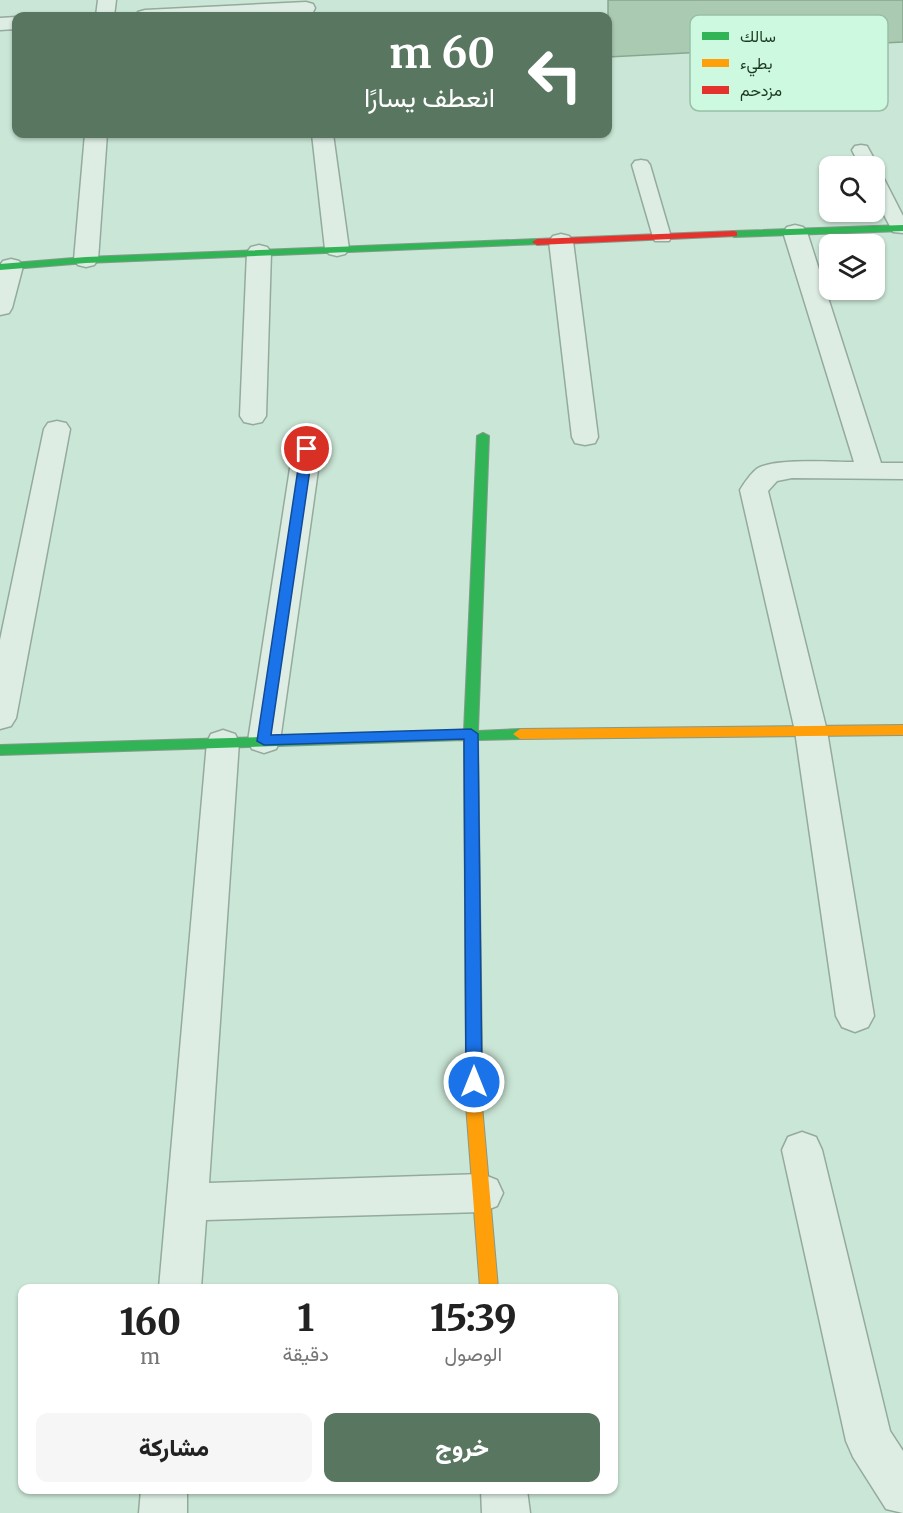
<!DOCTYPE html>
<html lang="ar">
<meta charset="utf-8">
<style>
:root{--surface:#fff;--page:#f6f6f6;--text:#222;--muted:#767676;--accent:#587660}
body{margin:0;font-family:Merriweather,Vazirmatn,serif;background:var(--page);color:var(--text);direction:rtl;height:100vh;display:flex;flex-direction:column;font-size:22px;white-space:nowrap}
*{box-sizing:border-box;margin:0}
p{font-size:20px;color:var(--muted)}
.icon{flex:none;width:33px;height:33px;fill:none;stroke:currentColor;stroke-width:2;stroke-linecap:round;stroke-linejoin:round}
.map{position:relative;flex:1;overflow:hidden;direction:ltr}
.sheet{position:absolute;left:18px;top:1284px;width:600px;height:210px;display:flex;flex-direction:column;background:var(--surface);border-radius:12px;box-shadow:0 2px 4px #0004;direction:rtl}
.sheet>*{flex:none}
.hud{position:absolute;left:12px;top:12px;width:600px;height:126px;border-radius:12px;box-shadow:0 2px 4px #0004;direction:rtl;background:#587660;color:#fff;overflow:hidden}
.buttons{position:absolute;left:819px;top:156px;display:grid;gap:12px}
.buttons a{display:grid;place-items:center;width:66px;height:66px;border-radius:12px;background:var(--surface);box-shadow:0 2px 4px #0004;font-size:30px}
.pin{position:absolute;display:grid;place-items:center;width:51px;height:51px;color:#fff;margin:-26px;border:3px solid #fff;border-radius:50%;box-shadow:0 2px 6px #0007}
.me{position:absolute;width:66px;margin:-33px;rotate:0deg;stroke-linejoin:round;filter:drop-shadow(0 0 4px #0008)}
.turn{display:flex;align-items:center;gap:21px;height:126px;padding:0 18px;font-size:27px}
.turn .icon{width:78px;height:78px;stroke-width:2.5}
.turn b{display:block;font-size:42px;line-height:51px}
.eta{display:flex;justify-content:space-evenly;align-items:center;height:102px;text-align:center}
.eta b{font-size:36px;font-weight:800;line-height:42px}
.button{display:flex;gap:12px;margin-top:auto;padding:12px 18px}
.button a{flex:1;height:69px;border-radius:12px;background:var(--accent);color:#fff;font-size:24px;font-weight:800;line-height:69px;text-align:center}
.button a+a{background:var(--page);color:var(--text)}
.map>svg:first-child{display:block}
</style>
<div class="map">
<svg width="903" height="1513" viewBox="0 0 903 1513">
<rect width="100%" height="100%" fill="#cae6d6"/>
<!-- building -->
<polygon fill="#aacab2" stroke="#89a690" stroke-width="1.5" points="608,0 903,0 903,42 608,57"/>
<g fill="none" stroke-linecap="round" stroke-linejoin="round">
<!-- lane casing -->
<g stroke="#94ab9c" stroke-width="3">
<g id="lane">
<polygon points="861,145 867,146 878,166 875,170 874,166 860,166 852,150 855,146"/>
<polygon points="641,160 647,161 650,165 671,237 669,241 655,241 653,237 632,165 635,161"/>
<polygon points="874,172 880,173 883,177 903,216 903,233 893,232 874,196"/>
</g>
</g>
<!-- street casing -->
<g stroke="#94ab9c" stroke-width="3">
<g id="street">
<polygon points="98,0 116,0 114,16 96,16"/>
<polygon points="306,2 313,4 315,8 313,12 249,16 136,16 138,12 145,10"/>
<polygon points="16,17 16,29 0,30 0,18"/>
<polygon points="85,134 107,134 98,260 94,265 86,267 78,265 74,260"/>
<polygon points="312,134 333,134 349,249 345,254 337,256 329,254 325,249"/>
<path d="M795,225L803,227L807,232L881,463H903V479L792,478L777,481L768,491L827,731L874,1016L868,1027L855,1032L842,1027L836,1016L795,731L740,490C744,483 752,472 758,468C776,458 832,462 854,462L783,232L787,227Z"/>
<polygon points="561,234 569,236 573,241 598,437 595,443 585,445 575,443 572,437 549,241 553,236"/>
<polygon points="259,245 267,247 271,252 266,416 262,422 253,424 244,422 240,416 247,252 251,247"/>
<polygon points="11,259 19,261 23,266 12,308 9,313 0,315 0,265 3,261"/>
<polygon points="57,421 66,423 70,429 16,718 11,726 0,729 0,640 44,429 48,423"/>
<polygon points="307,441 317,443 321,449 280,741 276,749 264,753 252,749 248,741 293,449 297,443"/>
<polygon points="223,730 235,734 239,742 209,1183 482,1174 497,1180 503,1193 497,1206 482,1212 206,1220 201,1288 159,1288 207,742 211,734"/>
<polygon points="802,1132 816,1137 822,1150 890,1431 903,1451 903,1513 886,1509 853,1457 846,1441 782,1150 788,1137"/>
<polygon points="141,1490 187,1490 187,1513 139,1513"/>
<polygon points="481,1490 527,1490 530,1513 482,1513"/>
</g>
</g>
<!-- fast casing -->
<g stroke="#849a8b" stroke-width="2">
<g id="fast">
<polygon points="903,225 903,231 734,237 729,234 734,231"/>
<polygon points="537,239 540,240 540,244 86,263 0,270 0,264 86,257"/>
<polygon points="483,433 489,436 478,731 520,729 527,734 520,739 478,740 482,1061 480,1066 474,1068 468,1066 466,1061 464,740 0,755 0,745 464,731 477,436"/>
</g>
</g>
<!-- slow casing -->
<g stroke="#849a8b" stroke-width="2">
<g id="slow">
<polygon points="903,725 903,735 520,739 513,734 520,729"/>
<polygon points="474,1054 480,1056 482,1061 482,1105 498,1288 480,1288 466,1105 466,1061 468,1056"/>
</g>
</g>
<!-- jam casing -->
<g stroke="#849a8b" stroke-width="2">
<polygon id="jam" points="734,231 737,232 737,236 537,245 532,242 537,239"/>
</g>
<!-- lane -->
<use href="#lane" fill="#ddede4" fill-rule="evenodd"/>
<!-- street -->
<use href="#street" fill="#ddede4" fill-rule="evenodd"/>
<!-- fast -->
<use href="#fast" fill="#30b455" fill-rule="evenodd"/>
<!-- slow -->
<use href="#slow" fill="#ff9f0a" fill-rule="evenodd"/>
<!-- jam -->
<use href="#jam" fill="#e5322d" fill-rule="evenodd"/>
</g>
<!-- route -->
<polygon fill="#1a73e8" stroke="#114b97" stroke-width="1.5" points="307,446 313,449 271,735 471,729 478,734 482,1082 479,1086 474,1088 468,1086 466,1082 464,739 264,745 257,741 301,449"/>
<!-- legend -->
<rect x="690" y="15" width="198" height="96" rx="9" fill="#cef9e1" stroke="#98c0a7" stroke-width="1.5"/>
<rect x="702" y="32" width="27" height="8" fill="#30b455"/>
<rect x="702" y="59" width="27" height="8" fill="#ff9f0a"/>
<rect x="702" y="86" width="27" height="8" fill="#e5322d"/>
<g font-size="16" fill="#1b3a21">
<text x="740" y="42">سالك</text>
<text x="740" y="69">بطيء</text>
<text x="740" y="96">مزدحم</text>
</g>
</svg>
<div class="buttons">
<a><svg class="icon" aria-label="search" viewBox="0 0 24 24"><circle cx="10" cy="10" r="6"/><path d="M15 15l6 6"/></svg></a>
<a><svg class="icon" aria-label="layers" viewBox="0 0 24 24"><path d="M12 4l9 5-9 5-9-5zM3 14l9 5 9-5"/></svg></a>
</div>
<div class="pin" style="left:307px;top:449px;background:#d93025"><svg class="icon" aria-label="arrive" viewBox="0 0 24 24"><path d="M6 21V4h12l-3 4 3 4H6"/></svg></div>
<svg class="me" style="left:474px;top:1082px" viewBox="-20 -20 40 40"><circle r="17" fill="#1a73e8" stroke="#fff" stroke-width="3"/><path d="M0-11L8 9 0 5-8 9z" fill="#fff"/></svg>
<div class="hud">
<div class="turn"><svg class="icon" aria-label="left" viewBox="0 0 24 24"><path d="M17 20v-9H6M10 6l-5 5 5 5"/></svg><div><b>60 m</b>انعطف يسارًا</div></div>
</div>
<section class="sheet">
<div class="eta">
<div><b>15:39</b><p>الوصول</p></div>
<div><b>1</b><p>دقيقة</p></div>
<div><b>160</b><p>m</p></div>
</div>
<div class="button"><a>خروج</a><a>مشاركة</a></div>
</section>
</div>
